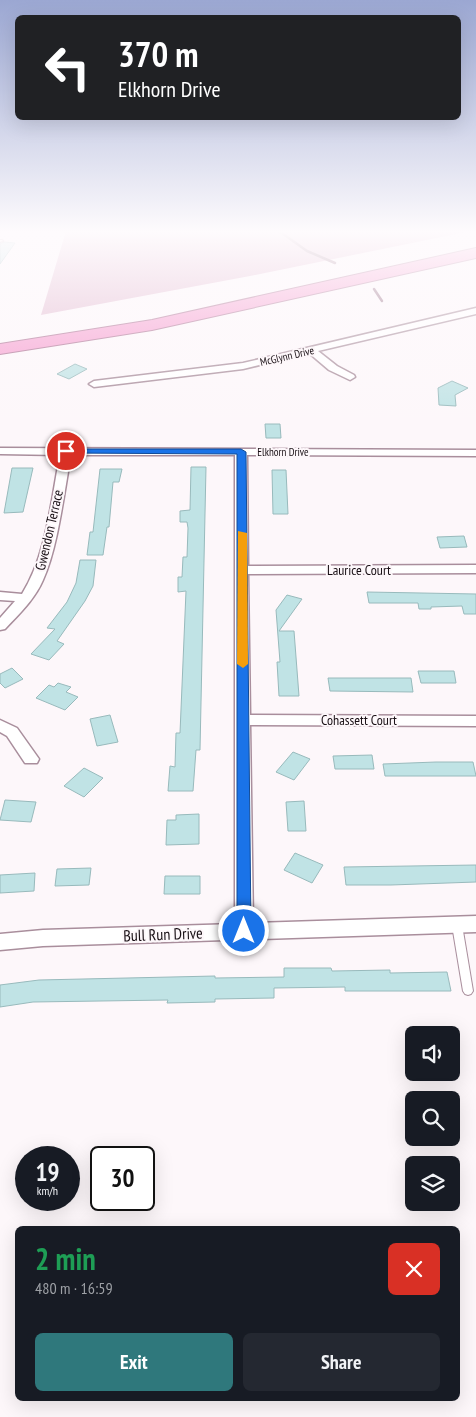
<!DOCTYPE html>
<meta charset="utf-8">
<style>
:root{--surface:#171b24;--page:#242831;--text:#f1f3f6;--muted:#9ea1a6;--accent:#2f787c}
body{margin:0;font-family:"PT Sans Narrow",sans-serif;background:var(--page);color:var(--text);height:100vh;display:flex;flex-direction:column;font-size:19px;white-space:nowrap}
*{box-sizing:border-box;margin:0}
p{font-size:16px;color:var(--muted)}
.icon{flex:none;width:28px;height:28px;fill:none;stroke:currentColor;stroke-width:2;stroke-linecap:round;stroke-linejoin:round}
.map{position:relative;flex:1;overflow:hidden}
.side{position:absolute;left:15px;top:1226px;width:445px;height:175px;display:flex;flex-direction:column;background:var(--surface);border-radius:8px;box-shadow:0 5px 20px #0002}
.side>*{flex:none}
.hud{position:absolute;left:15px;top:15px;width:446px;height:105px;border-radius:8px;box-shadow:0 5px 20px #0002;background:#202124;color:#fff;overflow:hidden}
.controls{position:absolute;left:405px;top:1026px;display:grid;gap:10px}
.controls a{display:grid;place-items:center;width:55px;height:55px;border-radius:8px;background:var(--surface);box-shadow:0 5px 20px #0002;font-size:25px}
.speed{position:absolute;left:15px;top:1146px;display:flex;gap:10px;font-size:25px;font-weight:700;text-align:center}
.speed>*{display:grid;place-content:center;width:65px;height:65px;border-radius:50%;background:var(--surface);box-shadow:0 5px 20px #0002;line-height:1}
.speed small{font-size:12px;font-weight:400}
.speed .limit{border:2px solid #111;border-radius:8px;background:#fff;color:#111}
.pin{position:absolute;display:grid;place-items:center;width:42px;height:42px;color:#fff;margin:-21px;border:2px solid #fff;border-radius:50%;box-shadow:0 1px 5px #0007}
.me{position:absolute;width:55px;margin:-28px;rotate:0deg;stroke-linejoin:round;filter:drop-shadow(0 0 4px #0008)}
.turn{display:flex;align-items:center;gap:18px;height:105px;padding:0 20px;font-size:22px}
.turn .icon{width:65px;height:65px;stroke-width:2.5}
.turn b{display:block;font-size:35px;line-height:42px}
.round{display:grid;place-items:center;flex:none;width:52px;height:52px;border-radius:8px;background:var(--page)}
.headline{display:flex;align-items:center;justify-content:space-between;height:85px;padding:0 20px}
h1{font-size:30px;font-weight:700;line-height:38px;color:#1e9e55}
.button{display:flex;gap:10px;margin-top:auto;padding:10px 20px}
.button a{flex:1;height:58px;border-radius:8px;background:var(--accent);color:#fff;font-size:20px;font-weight:700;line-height:58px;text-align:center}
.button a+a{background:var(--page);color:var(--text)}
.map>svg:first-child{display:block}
</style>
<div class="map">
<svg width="476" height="1417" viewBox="0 0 476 1417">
<rect width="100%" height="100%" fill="#fdf7fa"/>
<!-- green -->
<polygon fill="#e1b7ce" points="66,231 471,231 250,276 41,315"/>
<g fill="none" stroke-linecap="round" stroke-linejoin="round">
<!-- stream -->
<g stroke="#946c82" stroke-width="2.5">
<polyline points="279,231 307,251 335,263"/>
<polyline points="374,289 382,301"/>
</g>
</g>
<!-- building -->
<g fill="#c0e3e5" stroke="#98babc">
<polygon points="4,242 15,243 0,264 0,244"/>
<polygon points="75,364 87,369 69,379 57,374"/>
<polygon points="452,381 468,388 455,395 456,406 439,405 438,388"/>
<polygon points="265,424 280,424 281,438 266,438"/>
<polygon points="191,467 206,467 200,750 196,750 193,791 168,791 170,766 175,767 176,733 180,733 186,591 178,592 178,577 182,577 183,557 187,557 188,528 187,522 180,522 180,511 190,510"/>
<polygon points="12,468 33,468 23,512 4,513"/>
<polygon points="100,469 122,469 119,482 113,482 109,527 107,527 103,555 87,555 90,532 93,532"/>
<polygon points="272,470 286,470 288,514 273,514"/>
<polygon points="464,536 467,547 440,548 437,537"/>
<polygon points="80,560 96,560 93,586 85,601 57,641 64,644 49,660 31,654 55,629 47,628 67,602 76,583"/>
<polygon points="367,592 476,594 476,614 464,614 462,606 431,607 431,609 419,609 418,603 369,603"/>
<polygon points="287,595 302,599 279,631 294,631 299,696 279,696 277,662 280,662 276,610"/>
<polygon points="12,668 23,679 5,688 0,683 0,674"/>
<polygon points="418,671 454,671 456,683 421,683"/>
<polygon points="328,678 411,678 413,692 330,691"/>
<polygon points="58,683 71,687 66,692 78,697 65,710 36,698 49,685 54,687"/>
<polygon points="110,715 118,742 97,746 90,719"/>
<polygon points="293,752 310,759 294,780 276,772"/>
<polygon points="372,755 374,769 335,769 333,756"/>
<polygon points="436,762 473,762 476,776 385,776 383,764"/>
<polygon points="84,768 103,778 84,797 64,786"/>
<polygon points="5,800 36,802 31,822 0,820"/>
<polygon points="304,801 306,831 288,831 286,802"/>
<polygon points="199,814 199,844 166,845 167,820 176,820 176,815"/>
<polygon points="295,853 323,865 312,883 284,870"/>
<polygon points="476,865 476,882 391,885 346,885 344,867"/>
<polygon points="91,868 89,885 55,886 57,869"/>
<polygon points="35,873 34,891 0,893 0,875"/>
<polygon points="165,876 200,876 200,894 164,894"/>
<polygon points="284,968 331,968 332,971 390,970 390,973 447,972 451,991 345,991 345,987 274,988 274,998 215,999 215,1002 167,1003 168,1000 33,1002 0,1007 0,985 39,980 215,976 215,978 284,977"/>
</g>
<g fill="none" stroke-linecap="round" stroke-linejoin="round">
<!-- lane casing -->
<g stroke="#a98e9c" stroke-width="2">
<g id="lane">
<polygon points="0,240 2,240 3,241 0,242"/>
<polygon points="457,921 460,922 462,925 473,991 471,994 468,995 465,994 463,991 452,925 454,922"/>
</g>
</g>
<!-- street casing -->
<g stroke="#a98e9c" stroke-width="3">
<g id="street">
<polygon points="476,308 476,314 318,351 337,366 354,375 355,377 350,380 329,370 309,353 243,369 94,387 89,384 94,381 243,363"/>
<path d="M0,448L476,450V456L247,455L248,566L476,565V573L248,574L250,715L476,716V726L250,725L253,923L476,916V932L43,946L0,950V934L43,930L235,924V455H71C64,492 58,547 43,580C35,599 19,614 5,629L0,630V618L15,601L0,600V592L22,594C47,554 51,500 60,455L0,454Z"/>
<polygon points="0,720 17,728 39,759 37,763 25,763 7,736 0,732"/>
</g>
</g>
<!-- highway casing -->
<g stroke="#a86a8d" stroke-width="2">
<polygon id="highway" points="476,248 476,258 152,330 0,354 0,344 152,320"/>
</g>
<!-- lane -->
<use href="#lane" fill="#fff" fill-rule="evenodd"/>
<!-- street -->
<use href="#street" fill="#fff" fill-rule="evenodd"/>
<!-- highway -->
<use href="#highway" fill="#f59bce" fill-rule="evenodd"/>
</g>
<!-- sky -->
<linearGradient id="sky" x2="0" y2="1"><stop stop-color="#9ba7d2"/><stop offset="0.54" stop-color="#fefbfd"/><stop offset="1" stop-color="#fefbfd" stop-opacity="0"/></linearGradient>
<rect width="476" height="429" fill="url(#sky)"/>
<!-- route -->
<polygon fill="#1a73e8" stroke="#114b97" points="63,449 241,449 246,452 251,931 249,935 239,935 237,931 237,454 66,453 62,451"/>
<!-- slow -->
<polygon fill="#f59e0b" points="238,531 247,533 248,664 243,668 237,664"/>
<g text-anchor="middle" stroke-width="4" stroke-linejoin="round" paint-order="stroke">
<!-- far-street labels -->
<g font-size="11" fill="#180f14" stroke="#fdf7fa">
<text transform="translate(287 356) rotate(-13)" y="4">McGlynn Drive</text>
<text x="283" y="456">Elkhorn Drive</text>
</g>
<!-- street labels -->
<g font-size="14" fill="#180f14" stroke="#fdf7fa">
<text transform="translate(49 530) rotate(-77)" y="5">Gwendon Terrace</text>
<text x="359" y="575">Laurice Court</text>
<text x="359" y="725">Cohassett Court</text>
</g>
<!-- near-street labels -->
<g font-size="16" fill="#180f14" stroke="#fdf7fa">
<text transform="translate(163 934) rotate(-2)" y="6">Bull Run Drive</text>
</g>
</g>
</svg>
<div class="controls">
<a><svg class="icon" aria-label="sound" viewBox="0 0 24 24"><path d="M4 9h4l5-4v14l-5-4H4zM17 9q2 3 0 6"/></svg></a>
<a><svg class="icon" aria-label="search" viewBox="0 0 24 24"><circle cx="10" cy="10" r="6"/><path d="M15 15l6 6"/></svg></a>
<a><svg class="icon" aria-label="layers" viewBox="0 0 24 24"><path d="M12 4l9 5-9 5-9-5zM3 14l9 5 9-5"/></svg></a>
</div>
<div class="speed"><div>19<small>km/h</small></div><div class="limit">30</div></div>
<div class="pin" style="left:66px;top:451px;background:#d93025"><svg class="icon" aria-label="arrive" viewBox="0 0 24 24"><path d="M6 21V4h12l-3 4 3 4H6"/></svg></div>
<svg class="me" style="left:244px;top:931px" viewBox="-20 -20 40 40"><circle r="17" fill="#1a73e8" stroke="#fff" stroke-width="3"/><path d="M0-11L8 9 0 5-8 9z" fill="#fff"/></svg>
<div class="hud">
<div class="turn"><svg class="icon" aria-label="left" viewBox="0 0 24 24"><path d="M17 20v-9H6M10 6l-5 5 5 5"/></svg><div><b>370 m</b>Elkhorn Drive</div></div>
</div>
<section class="side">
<div class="headline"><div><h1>2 min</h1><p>480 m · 16:59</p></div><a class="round" style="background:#d93025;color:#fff"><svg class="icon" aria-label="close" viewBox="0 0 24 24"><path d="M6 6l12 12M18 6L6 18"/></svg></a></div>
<div class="button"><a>Exit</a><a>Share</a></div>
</section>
</div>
